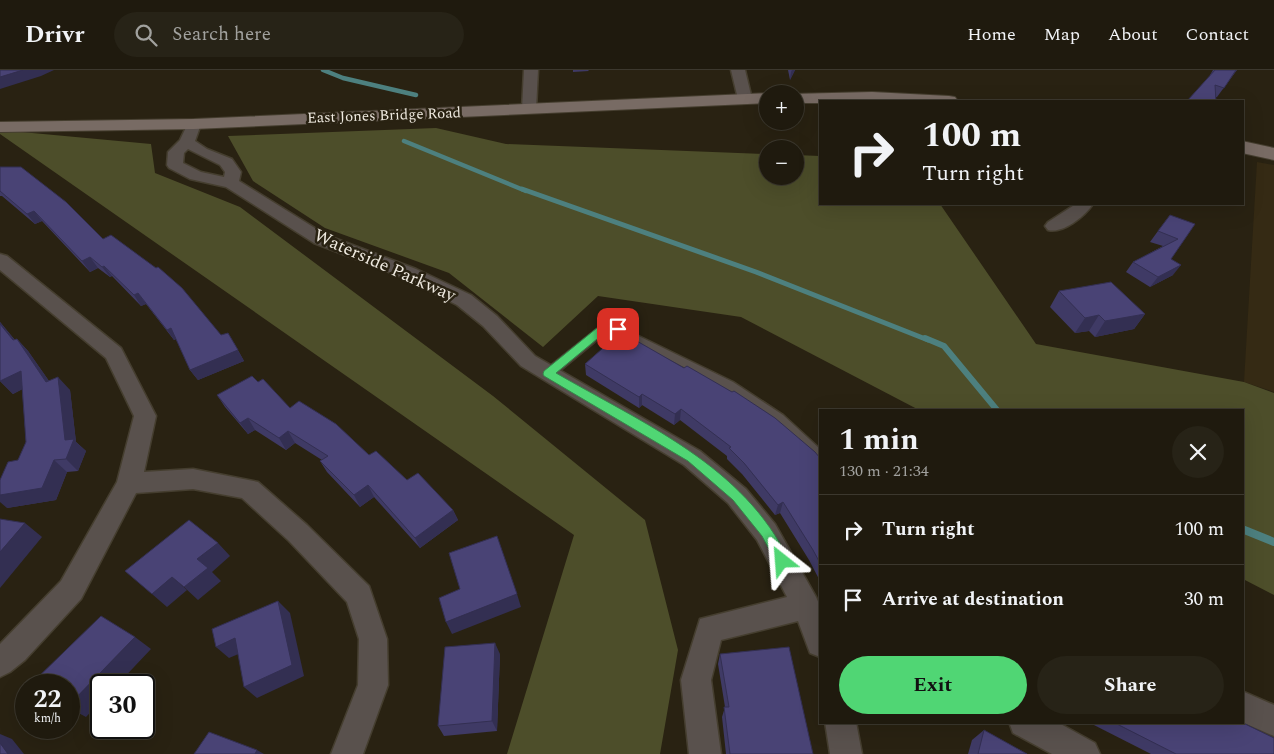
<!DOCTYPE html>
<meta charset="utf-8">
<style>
:root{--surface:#1f1a0e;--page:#272317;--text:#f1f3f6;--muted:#a1a19e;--line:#3c382e;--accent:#50d674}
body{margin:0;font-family:Spectral,serif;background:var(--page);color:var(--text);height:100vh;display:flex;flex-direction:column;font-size:19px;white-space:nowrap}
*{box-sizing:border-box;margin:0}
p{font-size:16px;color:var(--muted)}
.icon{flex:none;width:28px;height:28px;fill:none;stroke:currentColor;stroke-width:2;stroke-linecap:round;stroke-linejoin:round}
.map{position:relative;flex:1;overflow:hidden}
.details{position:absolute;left:819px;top:339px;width:425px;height:315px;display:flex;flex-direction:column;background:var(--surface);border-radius:0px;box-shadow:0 5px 20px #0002,0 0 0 1px var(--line)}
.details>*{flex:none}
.banner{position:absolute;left:819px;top:30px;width:425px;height:105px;border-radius:0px;box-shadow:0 5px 20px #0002,0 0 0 1px var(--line);background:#1f1a0e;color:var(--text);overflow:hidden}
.controls{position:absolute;left:759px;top:15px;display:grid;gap:10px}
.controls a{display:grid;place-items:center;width:45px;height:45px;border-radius:50%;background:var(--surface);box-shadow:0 5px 20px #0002,0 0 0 1px var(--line);font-size:25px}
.speed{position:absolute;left:15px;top:604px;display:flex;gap:10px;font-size:25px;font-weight:700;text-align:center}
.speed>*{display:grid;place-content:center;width:65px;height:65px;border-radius:50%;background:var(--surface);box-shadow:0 5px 20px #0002,0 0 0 1px var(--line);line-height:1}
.speed small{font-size:12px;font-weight:400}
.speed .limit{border:2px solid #111;border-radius:8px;background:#fff;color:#111}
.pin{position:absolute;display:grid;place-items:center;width:42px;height:42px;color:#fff;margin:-21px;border-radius:10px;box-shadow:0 2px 8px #0006}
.me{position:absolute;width:55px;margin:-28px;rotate:332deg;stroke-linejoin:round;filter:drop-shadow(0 0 4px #0008)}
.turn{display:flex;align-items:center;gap:18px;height:105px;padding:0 20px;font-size:22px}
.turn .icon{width:65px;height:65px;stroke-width:2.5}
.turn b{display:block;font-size:35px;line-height:42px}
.round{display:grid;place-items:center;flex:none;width:52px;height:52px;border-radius:26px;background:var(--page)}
.summary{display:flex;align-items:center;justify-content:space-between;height:85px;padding:0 20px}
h1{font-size:30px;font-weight:700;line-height:38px}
.primary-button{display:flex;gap:10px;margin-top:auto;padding:10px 20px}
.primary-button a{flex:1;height:58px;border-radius:30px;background:var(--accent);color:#111;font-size:20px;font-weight:700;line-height:58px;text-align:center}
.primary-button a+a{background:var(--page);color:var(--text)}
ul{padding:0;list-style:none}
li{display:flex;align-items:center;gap:15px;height:70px;padding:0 20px;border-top:1px solid var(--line)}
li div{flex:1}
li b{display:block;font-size:19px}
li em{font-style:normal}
header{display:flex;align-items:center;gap:30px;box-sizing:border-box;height:70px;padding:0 25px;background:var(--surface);border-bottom:1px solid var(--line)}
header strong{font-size:24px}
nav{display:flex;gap:28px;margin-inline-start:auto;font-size:18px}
.search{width:350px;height:45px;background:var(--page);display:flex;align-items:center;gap:12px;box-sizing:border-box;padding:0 18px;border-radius:28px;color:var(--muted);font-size:19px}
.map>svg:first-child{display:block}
</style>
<header>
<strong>Drivr</strong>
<div class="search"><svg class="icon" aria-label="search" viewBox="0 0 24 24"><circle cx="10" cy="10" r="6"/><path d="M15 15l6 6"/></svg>Search here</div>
<nav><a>Home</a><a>Map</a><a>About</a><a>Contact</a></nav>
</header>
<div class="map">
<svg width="1274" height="684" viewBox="0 0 1274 684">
<rect width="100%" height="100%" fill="#292212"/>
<!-- built -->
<polygon fill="#352a14" points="1257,92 1274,95 1274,322 1244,312"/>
<!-- green -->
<g fill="#4d4e2a">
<polygon points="436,58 506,74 767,84 768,106 795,106 795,85 820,86 820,134 940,134 1036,274 1244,312 1274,323 1274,525 1243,509 1242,340 919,340 741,247 598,226 543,277 449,203 325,158 253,111 228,66"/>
<polygon points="0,60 151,74 155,103 240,137 493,326 645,450 678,580 660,684 507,684 574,465 0,64"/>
</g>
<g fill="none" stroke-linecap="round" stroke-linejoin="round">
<!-- stream-far3 -->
<g stroke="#4d807f" stroke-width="4.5">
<polyline points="323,0 343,8 416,25"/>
<polyline points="404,71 526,121"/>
</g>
<!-- stream-far2 -->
<polyline stroke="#4d807f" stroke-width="5" points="522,119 756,202 928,270"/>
<!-- stream-far1 -->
<polyline stroke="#4d807f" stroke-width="6" points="925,268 944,276 997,340"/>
<!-- stream -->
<polyline stroke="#4d807f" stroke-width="8" points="1242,459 1274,472"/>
<!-- lane casing -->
<g stroke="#453e2f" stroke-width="3">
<polygon id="lane" points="618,256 733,312 783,345 820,379 820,391 816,389 775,351 725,318 617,263 604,264 552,307 544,307 543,304 544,301 597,259"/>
</g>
<!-- street casing -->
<g stroke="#453e2f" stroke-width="3">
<g id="street">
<polygon points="524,0 538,0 536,39 534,42 524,42 522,39"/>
<polygon points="731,0 745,0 752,29 750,32 740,32 738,29"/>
<path d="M194,50L199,51L201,54L195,71L207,79L232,89L241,102L239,111L326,165L416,199L471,225L497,246L535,286L700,381L746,419L775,454L816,527L820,536V587L810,583L798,551L721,570L711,610L721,684H689L681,610L700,549L787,527L757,470L728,433L684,395L521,296L483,256L457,235L402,207L314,173L226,117L190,109L169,98L167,95L168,82L180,70L189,51ZM188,79L220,95L225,102L224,107L201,102L183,93L184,83Z"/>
<path d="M1076,134H1093C1085,146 1063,164 1048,160L1045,156L1048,152Z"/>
<polygon points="0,184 7,186 121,278 156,346 144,402 193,399 258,412 307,455 369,516 387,569 388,615 363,684 331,684 358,615 359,569 347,532 289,471 242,428 193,419 136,423 81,529 25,590 10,602 0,607 0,574 61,511 117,412 134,346 106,288 0,200"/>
<polygon points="1242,621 1274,635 1274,666 1242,652"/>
<polygon points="825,652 856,652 862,684 830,684"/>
<polygon points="1009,652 1057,652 1095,673 1100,684 1052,684 1013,663"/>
</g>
</g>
<!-- secondary casing -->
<g stroke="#453e2f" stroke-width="2">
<g id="secondary">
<polygon points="872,22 949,26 955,27 958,31 820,31 820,33 795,33 795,24 791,24"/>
<polygon points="768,23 772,24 768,24 768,33 194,59 0,62 0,52 194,49"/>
<polygon points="1242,71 1274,78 1274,90 1242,83"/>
</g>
</g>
<!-- lane -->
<use href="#lane" fill="#59514d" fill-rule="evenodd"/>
<!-- street -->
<use href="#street" fill="#59514d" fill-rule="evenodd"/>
<!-- secondary -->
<use href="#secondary" fill="#786b64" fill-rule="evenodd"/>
</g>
<!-- wall -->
<g fill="#3f3a65">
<polygon points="573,0 588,0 589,1 573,2"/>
<polygon points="788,0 795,0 790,10"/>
<polygon points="1213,0 1237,0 1217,27 1216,27 1210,5"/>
<polygon points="0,97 103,169 221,265 234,273 244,291 198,310 190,300 176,269 174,270 146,234 141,236 112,206 110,207 98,198 90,202 42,151 35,154 2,126 0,126"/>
<polygon points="1195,154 1171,189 1173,205 1150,217 1126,202 1133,192 1163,176 1150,172 1158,161"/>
<polygon points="1059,221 1145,244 1134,259 1095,267 1089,261 1075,263 1050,237"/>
<polygon points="0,252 15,270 17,269 28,281 49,311 70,320 76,372 86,381 78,401 67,402 56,430 7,438 18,390 26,372 22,319 13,324 0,311"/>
<polygon points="585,294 820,388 820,511 809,490 780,443 775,445 742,404 727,389 727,386 680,350 674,355 642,335 639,338 586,305"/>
<polygon points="258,312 290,338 369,385 407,410 453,440 458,450 420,478 374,427 360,437 327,402 320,391 322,390 295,373 286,380 255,360 248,364 225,337 217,325"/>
<polygon points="500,584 497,661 444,666 438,656"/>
<polygon points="720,584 813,684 726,684 722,647 725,637 718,594"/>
<polygon points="1088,652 1241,652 1274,684 1151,684"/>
<polygon points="984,660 1027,684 968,684 972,670"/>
</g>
<!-- shaded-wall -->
<g fill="#332f52">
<polygon points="23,0 54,0 41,6 0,19 0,7"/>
<polygon points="792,0 795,0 790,10 791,2"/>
<polygon points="34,141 42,151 35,154 27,144"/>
<polygon points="90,187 98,198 90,202 82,191"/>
<polygon points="1181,195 1173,205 1150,217 1158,207"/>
<polygon points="104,196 112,206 110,207 102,197"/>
<polygon points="138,223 146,234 141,236 134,225"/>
<polygon points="1145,244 1134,259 1095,267 1105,251"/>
<polygon points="1099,245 1089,261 1075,263 1085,248"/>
<polygon points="0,252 25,283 13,270 0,254"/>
<polygon points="171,258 178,268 174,270 167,260"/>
<polygon points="228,263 244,291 198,310 190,300"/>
<polygon points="17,269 28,281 58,324 46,312"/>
<polygon points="21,301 33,314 13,324 0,311"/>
<polygon points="58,307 70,320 76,372 86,381 78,401 66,389 65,370"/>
<polygon points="642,324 642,335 639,338 639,327"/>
<polygon points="681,339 680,350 674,355 675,344"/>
<polygon points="248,348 255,360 248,364 240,353"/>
<polygon points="288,361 295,373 286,380 279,368"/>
<polygon points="54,390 67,402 56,430 7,438 0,432 0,425"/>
<polygon points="368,415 374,427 360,437 354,425"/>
<polygon points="783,432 780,443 775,445 778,435"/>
<polygon points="453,440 458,450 420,478 415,468"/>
<polygon points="25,453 42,467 0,518 0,482"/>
<polygon points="218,473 230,486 212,502 221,511 198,530 184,517 197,489"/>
<polygon points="172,507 187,520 167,537 152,524"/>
<polygon points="517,524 521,537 452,564 446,552"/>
<polygon points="278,531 290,543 304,606 257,628 244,617"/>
<polygon points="135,567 151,579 117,615 101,615 101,631 86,647 69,638 69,635"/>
<polygon points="235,568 248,580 229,588 216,577"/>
<polygon points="495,573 500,584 497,661 492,651"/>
<polygon points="0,664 12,669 24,684 8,684 0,673"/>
<polygon points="257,680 264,684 255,684"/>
</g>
<!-- building -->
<g fill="#494375" stroke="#332f52">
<polygon points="0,0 23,0 0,7"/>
<polygon points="1215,0 1236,0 1224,18 1215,15 1216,31 1187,31"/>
<polygon points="0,97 21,97 66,132 103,169 111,165 156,198 158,197 182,218 221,265 228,263 238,280 190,300 171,258 167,260 138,223 134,225 104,196 102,197 90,187 82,191 34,141 27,144 0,121"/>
<polygon points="1170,145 1195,154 1171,189 1181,195 1158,207 1133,192 1178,169 1158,161"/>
<polygon points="1111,212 1145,244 1105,251 1099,245 1085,248 1059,221"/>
<polygon points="0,254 13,270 17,269 46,312 58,307 65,370 74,369 66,389 54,390 42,418 0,425 0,410 8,392 18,390 26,372 21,301 0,311"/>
<polygon points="621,262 684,298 687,296 732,322 734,321 775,348 815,382 820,388 820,493 813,480 783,432 778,435 744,393 729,378 731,377 681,339 675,344 642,324 639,327 585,294"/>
<polygon points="252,306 258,312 263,309 290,338 299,331 336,354 369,385 376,381 407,410 418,403 453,440 415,468 368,415 354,425 320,391 328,386 288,361 279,368 248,348 240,353 217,325"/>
<polygon points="0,449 25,453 0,482"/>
<polygon points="189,450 218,473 197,489 208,498 184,517 172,507 152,524 125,501"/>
<polygon points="497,466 517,524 446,552 439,528 460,519 449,483"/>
<polygon points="278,531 292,595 244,617 235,568 216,577 212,559"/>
<polygon points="101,546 135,567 69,635 69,615 33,615 31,614"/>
<polygon points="495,573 492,651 438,656 445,577"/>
<polygon points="789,577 813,684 730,684 724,637 729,637 720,584"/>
<polygon points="1113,652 1241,652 1274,668 1274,684 1176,684"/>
<polygon points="984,660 1027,684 978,684"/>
<polygon points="209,662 257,680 255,684 194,684"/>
<polygon points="0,673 8,684 0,684"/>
</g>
<!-- route -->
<path fill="#50d674" stroke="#348b4b" d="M618,256L622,257L623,259L622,262L603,264L556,303C642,353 745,396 789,491L787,496L782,497L778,496L762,466L733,430L688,391L544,306L543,304L544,301L597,258Z"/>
<g text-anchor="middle" stroke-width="5" stroke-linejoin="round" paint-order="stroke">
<!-- far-street labels -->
<g font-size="15" fill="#efeae0" stroke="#292212">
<text transform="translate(384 45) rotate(-2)" y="5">East Jones Bridge Road</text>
</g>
<!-- street labels -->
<g font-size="18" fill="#efeae0" stroke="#292212">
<text transform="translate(385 195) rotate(24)" y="6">Waterside Parkway</text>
</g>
</g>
</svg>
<div class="controls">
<a>+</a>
<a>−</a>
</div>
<div class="speed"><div>22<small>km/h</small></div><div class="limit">30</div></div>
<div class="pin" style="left:618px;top:259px;background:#d93025"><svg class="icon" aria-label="arrive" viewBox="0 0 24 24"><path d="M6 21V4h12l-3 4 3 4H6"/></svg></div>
<svg class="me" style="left:782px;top:491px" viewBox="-20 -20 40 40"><path d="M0-17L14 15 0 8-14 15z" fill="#50d674" stroke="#fff" stroke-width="4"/></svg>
<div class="banner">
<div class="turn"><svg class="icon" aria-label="right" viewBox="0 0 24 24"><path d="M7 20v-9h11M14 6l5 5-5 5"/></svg><div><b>100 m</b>Turn right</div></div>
</div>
<section class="details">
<div class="summary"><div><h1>1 min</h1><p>130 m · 21:34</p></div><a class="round"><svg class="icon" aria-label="close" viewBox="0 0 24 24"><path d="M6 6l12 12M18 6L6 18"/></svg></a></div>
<ul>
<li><svg class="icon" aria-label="right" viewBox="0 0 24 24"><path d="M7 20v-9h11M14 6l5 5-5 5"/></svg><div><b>Turn right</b></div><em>100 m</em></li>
<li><svg class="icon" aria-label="arrive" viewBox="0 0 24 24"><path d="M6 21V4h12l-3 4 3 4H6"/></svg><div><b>Arrive at destination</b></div><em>30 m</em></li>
</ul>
<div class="primary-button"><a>Exit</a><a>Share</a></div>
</section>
</div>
